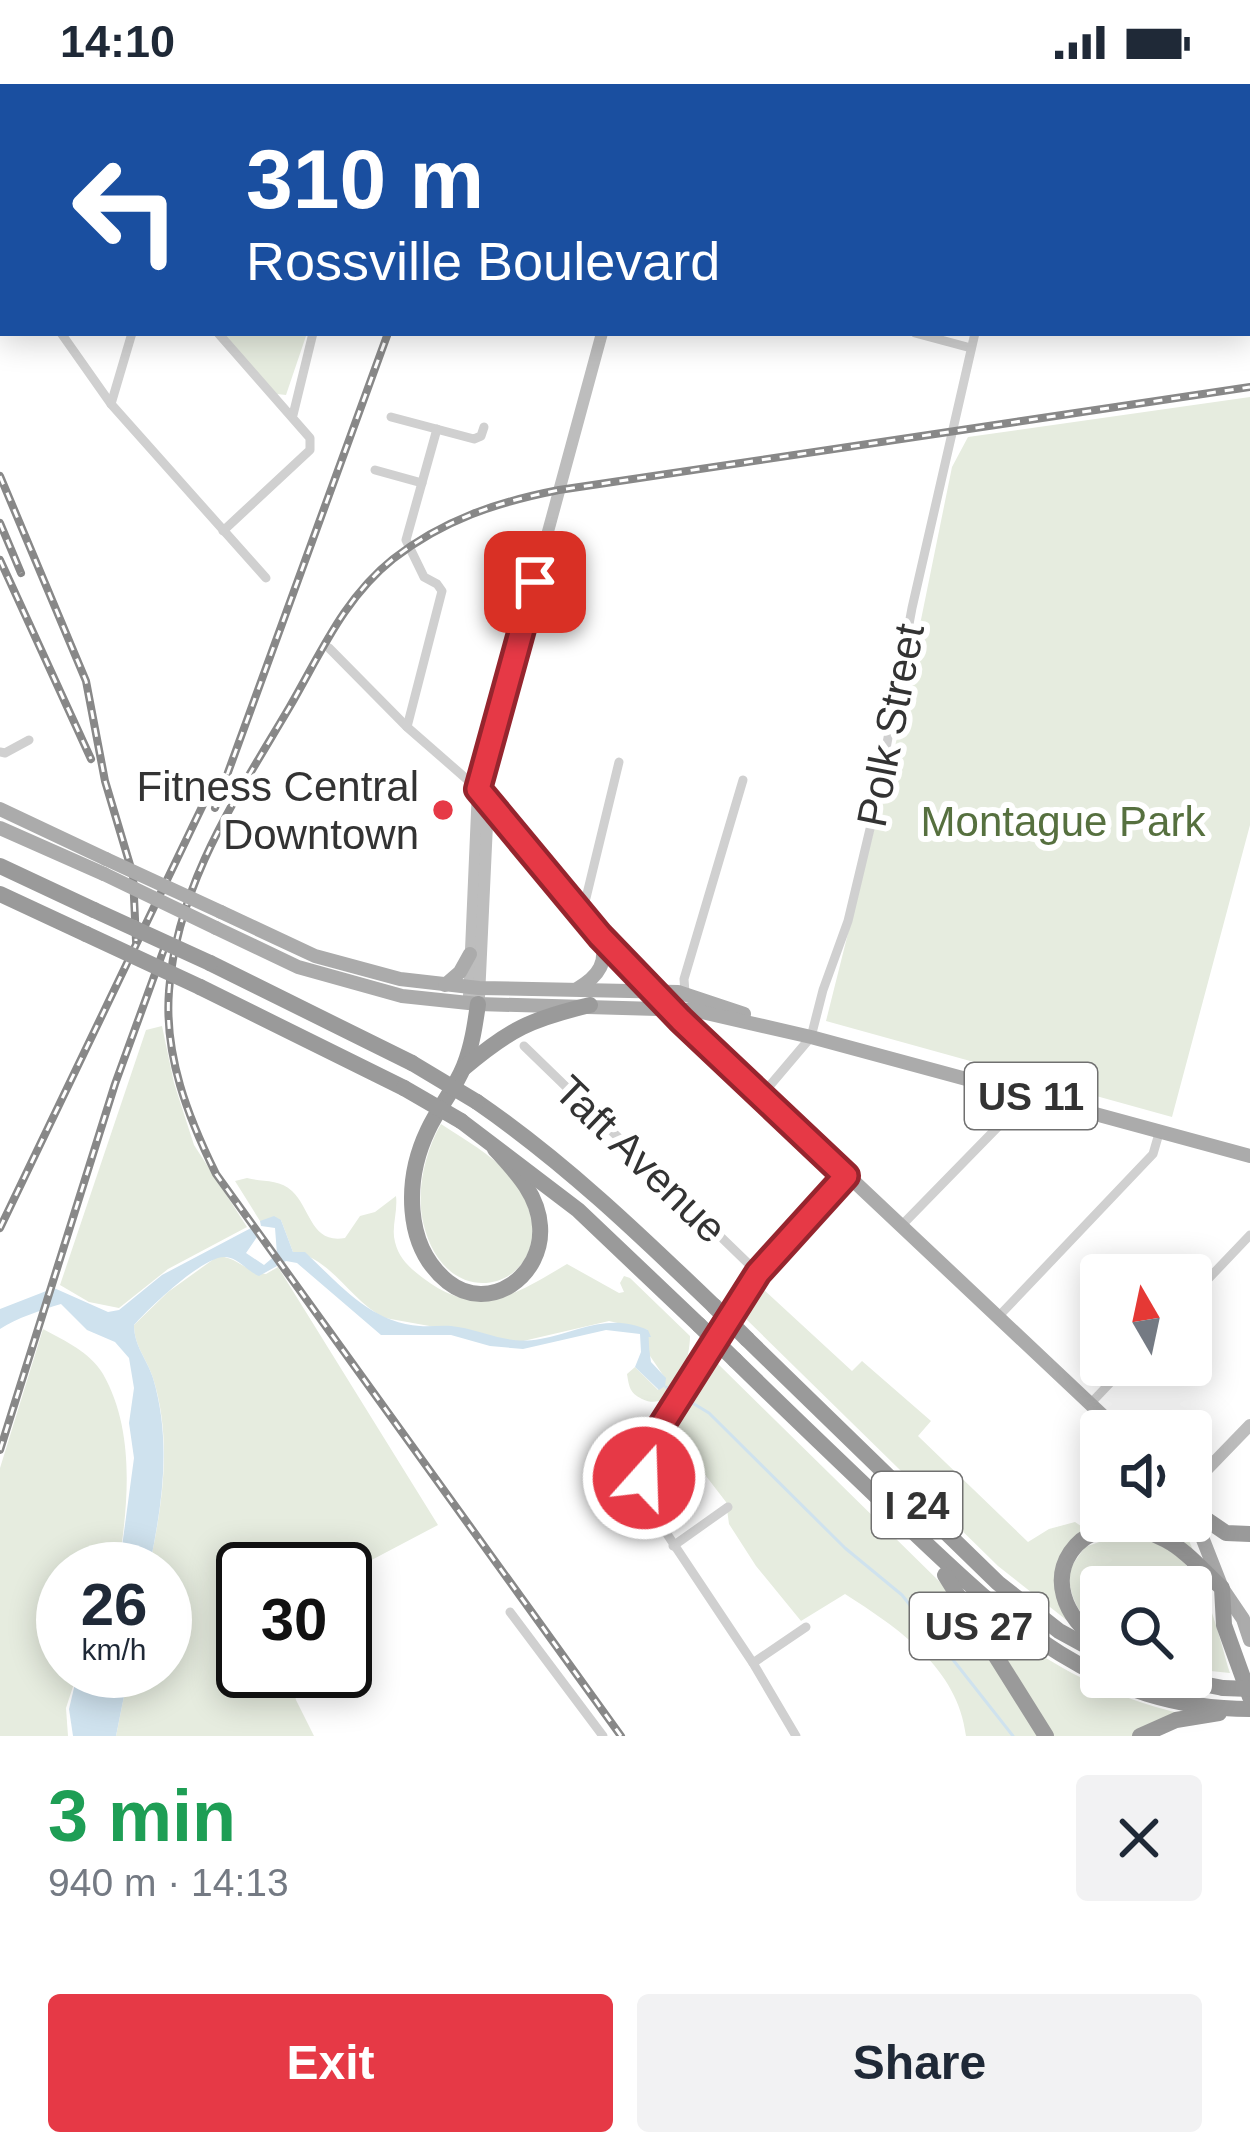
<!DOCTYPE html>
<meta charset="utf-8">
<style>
:root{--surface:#fff;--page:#f2f2f3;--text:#1f2937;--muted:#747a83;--accent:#e63946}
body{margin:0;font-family:Arial,sans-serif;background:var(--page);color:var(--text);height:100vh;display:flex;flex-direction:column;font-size:45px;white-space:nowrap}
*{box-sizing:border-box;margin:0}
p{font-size:39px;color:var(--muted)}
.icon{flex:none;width:66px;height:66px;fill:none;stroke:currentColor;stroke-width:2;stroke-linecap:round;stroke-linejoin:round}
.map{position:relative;height:1652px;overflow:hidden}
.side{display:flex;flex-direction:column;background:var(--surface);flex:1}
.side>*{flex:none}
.top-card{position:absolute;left:0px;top:0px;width:1251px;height:252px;box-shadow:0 6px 30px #0003;background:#1a4fa0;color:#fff;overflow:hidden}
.needle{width:78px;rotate:351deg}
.buttons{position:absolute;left:1080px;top:1170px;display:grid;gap:24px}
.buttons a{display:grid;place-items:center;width:132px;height:132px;border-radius:12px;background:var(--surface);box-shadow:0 6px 30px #0003;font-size:60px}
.speed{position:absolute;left:36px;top:1458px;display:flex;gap:24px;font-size:60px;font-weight:700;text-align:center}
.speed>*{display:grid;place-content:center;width:156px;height:156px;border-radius:50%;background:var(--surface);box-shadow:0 6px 30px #0003;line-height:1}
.speed small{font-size:30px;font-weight:400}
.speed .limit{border:6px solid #111;border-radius:18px;background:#fff;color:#111}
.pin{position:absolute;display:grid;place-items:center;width:102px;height:102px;color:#fff;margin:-51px;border-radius:24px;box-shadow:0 6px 18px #0006}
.me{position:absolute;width:132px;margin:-66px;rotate:20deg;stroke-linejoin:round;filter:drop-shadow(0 0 9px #0008)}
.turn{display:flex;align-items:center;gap:42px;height:252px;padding:0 48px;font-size:54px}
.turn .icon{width:156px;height:156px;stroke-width:2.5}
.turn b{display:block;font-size:84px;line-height:102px}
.round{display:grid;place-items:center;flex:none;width:126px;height:126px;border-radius:12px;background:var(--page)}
.overview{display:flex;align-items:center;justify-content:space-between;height:204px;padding:0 48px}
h1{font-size:72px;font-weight:700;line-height:90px;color:#1e9e55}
.primary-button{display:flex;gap:24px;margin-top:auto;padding:24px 48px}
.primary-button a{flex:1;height:138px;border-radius:12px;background:var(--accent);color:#fff;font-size:48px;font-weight:700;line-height:138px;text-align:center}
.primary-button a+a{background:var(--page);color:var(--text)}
.status{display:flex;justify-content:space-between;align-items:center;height:84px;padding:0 60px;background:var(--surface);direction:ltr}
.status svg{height:33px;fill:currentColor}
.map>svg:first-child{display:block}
</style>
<div class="status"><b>14:10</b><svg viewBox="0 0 49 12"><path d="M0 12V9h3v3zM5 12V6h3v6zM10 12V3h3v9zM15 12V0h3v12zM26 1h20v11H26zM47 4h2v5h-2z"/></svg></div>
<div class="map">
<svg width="1250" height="1652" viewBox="0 0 1250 1652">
<rect width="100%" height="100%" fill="#fff"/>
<!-- green -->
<g fill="#e6ecdf">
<polygon points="222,249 307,249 286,311 277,310 269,302"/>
<polygon points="1250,313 1250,741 1172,1033 826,937 897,654 952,383 968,353"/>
<polygon points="162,942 174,999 194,1061 247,1143 168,1185 119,1224 89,1218 60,1201 146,946"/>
<path d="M441,1040C468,1058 502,1076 519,1104C573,1194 448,1247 423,1138C416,1106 425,1068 441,1040Z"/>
<path d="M247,1094C262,1098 280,1095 292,1107C311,1125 311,1160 345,1154L360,1132L375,1128L396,1112C398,1128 391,1143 395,1158C399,1175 410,1184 423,1194C478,1236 515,1211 567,1180L619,1209L624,1208L620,1199L624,1192L630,1194L690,1252C690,1276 675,1331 642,1315C630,1309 629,1303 627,1290L635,1283L658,1306L665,1294L648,1269V1246L609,1237L519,1258L385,1234C350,1217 331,1173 293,1168L281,1136L260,1137L235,1097Z"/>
<path d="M218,1172C237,1173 246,1188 266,1190L278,1183L438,1441L345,1490V1485H243V1587H290L296,1616L314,1652H116L129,1587H165V1485H149C162,1422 173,1358 153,1294C147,1275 134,1262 134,1241L168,1208Z"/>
<path d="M763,1205L852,1287L862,1277L931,1337L918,1352L1028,1458L1049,1445L1075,1438L1081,1442L1181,1437L1197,1476L1149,1445L1074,1456C1047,1489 1057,1501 1069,1538L998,1482L745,1234Z"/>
<path d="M43,1245C65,1257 90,1268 103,1290C136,1348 128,1423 118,1485H63V1587H78L66,1624L68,1652H0V1384Z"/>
<path d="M716,1278L944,1502L1042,1652H966C958,1584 898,1544 845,1510L801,1537L756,1482L729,1440L726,1418L669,1344Z"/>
<path d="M1119,1451C1202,1458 1210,1522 1230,1589L1191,1585V1503H1101V1550C1078,1529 1071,1517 1068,1487L1085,1463Z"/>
<path d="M977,1525C1043,1577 1096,1608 1178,1629L1134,1652H1053Z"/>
</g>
<!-- water -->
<g fill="#cfe2ee">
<path d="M274,1132L281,1136L293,1168H305C339,1200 371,1239 420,1242C433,1243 445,1240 458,1243C488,1248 508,1261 540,1255C578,1248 609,1228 648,1246L651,1253H647L651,1278L666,1294L665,1302L659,1306L635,1283L641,1268L640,1250L606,1246L523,1265L490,1262L451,1251H381L297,1179L286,1177L259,1192C247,1187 238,1174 226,1173C205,1170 149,1224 134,1241C134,1262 147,1275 153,1294C172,1358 162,1422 149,1485H119L134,1374L129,1339L134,1304L129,1274L115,1258L87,1246L61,1220C41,1226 17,1234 0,1245V1225L54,1204L108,1228L119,1226L162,1191L251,1144L257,1153L246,1169L264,1181L277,1170L275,1144L261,1142L260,1137Z"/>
<polygon points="78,1587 129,1587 116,1652 73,1652 69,1625"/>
</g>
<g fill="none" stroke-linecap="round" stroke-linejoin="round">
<!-- stream -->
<g stroke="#cfe2ee" stroke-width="3">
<polyline points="647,1251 648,1270"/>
<polyline points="666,1303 709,1329 845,1464 902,1511 1013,1652"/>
</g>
<!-- street -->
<g stroke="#d0d0d0" stroke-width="9">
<polyline points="65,0 76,3"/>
<polyline points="55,3 56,0"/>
<polyline points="201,3 202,0"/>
<polyline points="377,3 378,0"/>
<polyline points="548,3 548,0"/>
<polyline points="840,3 841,0"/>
<polyline points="1106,3 1106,0"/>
<polyline points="0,161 3,166"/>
<polyline points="1248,210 1250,211"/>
<polyline points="61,249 111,320 266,494"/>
<polyline points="218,249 310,354 310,366 223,447"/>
<polyline points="915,249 971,264"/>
<polyline points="111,320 132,249"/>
<polyline points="293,331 313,249"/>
<polyline points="391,333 474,355 481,352 484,343"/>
<polyline points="375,386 422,399"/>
<polyline points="329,564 407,643 478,705"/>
<polyline points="407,643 442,507 437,500 424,493 406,456 437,345"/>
<polyline points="0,668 5,669 29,656"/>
<polyline points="577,824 586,814 619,678"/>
<polyline points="685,909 684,895 743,696"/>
<polyline points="524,962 758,1189"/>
<polyline points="761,1012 811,953 823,906 848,837 875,724 912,524 975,249"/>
<polyline points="902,1141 1029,1011"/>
<polyline points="1191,1213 1250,1151"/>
<polyline points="997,1234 1153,1070 1160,1046"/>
<polyline points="1090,1320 1127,1281"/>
<polyline points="673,1462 728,1423"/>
<polyline points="510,1528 603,1652"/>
<polyline points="753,1579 806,1543"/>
<polyline points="796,1652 753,1579 651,1426 644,1389 651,1358 758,1189 846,1092"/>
</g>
<!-- secondary -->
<g stroke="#bdbdbd" stroke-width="12">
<polyline points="670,3 671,0"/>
<polyline points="478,705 600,852 652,907"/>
<polyline points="469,912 478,705 602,249"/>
<polyline points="479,913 487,740 480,712"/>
<polyline points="1191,1402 1250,1341"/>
</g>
<!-- primary -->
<g stroke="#ababab" stroke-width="14">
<polyline points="968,0 981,3"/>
<polyline points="1248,77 1250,77"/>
<polyline points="0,725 106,775"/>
<polyline points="0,744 104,790"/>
<polyline points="221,828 315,872 400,895 479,904 678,908 744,930"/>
<polyline points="216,844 298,883 402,912 478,920 693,926 811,953 1250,1072"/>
<polyline points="445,901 460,888 470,870"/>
<path d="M577,905C599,892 609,878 600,852"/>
<polyline points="652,907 1119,1347"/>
<polyline points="1191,1425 1222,1504 1243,1535 1250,1556"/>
</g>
<!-- highway -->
<g stroke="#9a9a9a" stroke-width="16">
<polyline points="0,782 94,826"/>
<polyline points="0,810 86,850"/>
<polyline points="210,879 412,979"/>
<polyline points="200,903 404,1004"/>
<path d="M478,920C475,941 472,962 464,982C455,1005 438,1024 428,1046C405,1094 403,1162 448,1198C490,1231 544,1191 540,1142C538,1110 515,1087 495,1065"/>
<path d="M464,984C510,945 531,935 590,921"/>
<path d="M477,1018C564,1078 638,1149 714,1222"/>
<polyline points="461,1037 578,1126 699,1241"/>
<polyline points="747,1255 998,1499 1059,1547 1101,1570"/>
<path d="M735,1276C790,1330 845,1382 900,1435C1004,1534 1096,1625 1250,1625"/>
<polyline points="1191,1425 1226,1449 1250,1450"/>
<polyline points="945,1491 1046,1652"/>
<path d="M1101,1559C1017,1501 1082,1410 1166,1456C1187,1467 1204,1488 1222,1504L1224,1541L1250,1613"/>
<polyline points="1167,1593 1223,1604"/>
<polyline points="1140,1652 1176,1636 1219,1629"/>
</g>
<!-- rail casing -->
<g stroke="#888" stroke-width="8">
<g id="rail">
<polyline points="10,3 10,0"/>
<polyline points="477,3 478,0"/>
<polyline points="0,72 3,47"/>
<polyline points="0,77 0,158"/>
<polyline points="0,392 86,597 105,697 133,791 136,857"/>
<polyline points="0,439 21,489"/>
<polyline points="0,476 91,675"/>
<polyline points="215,724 388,249"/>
<polyline points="0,1144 213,700"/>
<polyline points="0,1366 115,1000 164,865"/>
<path d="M621,1652L216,1090C188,1033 164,972 169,907C177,800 236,714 289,624C320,571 343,515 393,475C443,436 497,418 559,406L1250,303"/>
</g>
</g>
<!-- rail -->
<use href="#rail" stroke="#fff" stroke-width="3" stroke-dasharray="9" stroke-linecap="butt"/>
<!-- primary-bridge -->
<g stroke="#ababab" stroke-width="14">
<polyline points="106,775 221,828"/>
<polyline points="104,790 216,844"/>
</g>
<!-- highway-bridge -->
<g stroke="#9a9a9a" stroke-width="16">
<polyline points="94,826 210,879"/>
<polyline points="86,850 200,903"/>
<polyline points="412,979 477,1018"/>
<polyline points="404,1004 461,1037"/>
<polyline points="714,1222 747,1255"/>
<polyline points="699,1241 735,1276"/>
<polyline points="1223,1604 1250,1605"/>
</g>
</g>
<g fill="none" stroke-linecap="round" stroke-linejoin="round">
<!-- route casing -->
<g stroke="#96252e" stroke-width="30">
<polyline id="route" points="535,498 478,705 600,852 681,936 846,1092 758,1189 651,1358 644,1394"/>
</g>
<!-- route -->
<use href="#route" stroke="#e63946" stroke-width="21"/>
</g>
<!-- markers -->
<circle fill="#e63946" stroke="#fff" stroke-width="4.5" cx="443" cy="726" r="12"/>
<g text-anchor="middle" stroke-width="12" stroke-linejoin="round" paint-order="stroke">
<!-- shield labels -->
<g fill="#fff" stroke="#707070" stroke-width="3">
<rect x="965" y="979" width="132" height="66" rx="9"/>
<rect x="872" y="1388" width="90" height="66" rx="9"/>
<rect x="910" y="1509" width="138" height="66" rx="9"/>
</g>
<g font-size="39" font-weight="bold" fill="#333">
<text x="1031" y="1026">US 11</text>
<text x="917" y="1435">I 24</text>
<text x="979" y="1556">US 27</text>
</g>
<!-- street labels -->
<g font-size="42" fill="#333" stroke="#fff">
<text transform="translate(890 641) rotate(-79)" y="15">Polk Street</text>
<text transform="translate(641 1075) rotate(44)" y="15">Taft Avenue</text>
</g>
<!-- poi labels -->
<g font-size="42" fill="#333" stroke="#fff" text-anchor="end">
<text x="419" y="717">Fitness Central<tspan x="419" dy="48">Downtown</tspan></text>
</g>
<!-- park labels -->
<g font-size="42" fill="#56703f" stroke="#fff">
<text x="1063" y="752">Montague Park</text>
</g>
</g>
</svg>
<div class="buttons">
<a><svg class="needle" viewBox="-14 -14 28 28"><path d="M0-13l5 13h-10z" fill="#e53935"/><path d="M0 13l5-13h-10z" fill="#747a83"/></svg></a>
<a><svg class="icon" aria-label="sound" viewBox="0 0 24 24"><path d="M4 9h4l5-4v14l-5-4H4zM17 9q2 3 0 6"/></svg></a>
<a><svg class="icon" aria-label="search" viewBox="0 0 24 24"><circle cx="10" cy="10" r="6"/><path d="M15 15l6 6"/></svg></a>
</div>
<div class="speed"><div>26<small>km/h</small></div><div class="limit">30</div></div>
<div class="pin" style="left:535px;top:498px;background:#d93025"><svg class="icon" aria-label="arrive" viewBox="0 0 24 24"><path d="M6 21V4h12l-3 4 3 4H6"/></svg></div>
<svg class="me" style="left:644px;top:1394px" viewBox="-20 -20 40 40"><circle r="17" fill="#e63946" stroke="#fff" stroke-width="3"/><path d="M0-11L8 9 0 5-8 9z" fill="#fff"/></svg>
<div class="top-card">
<div class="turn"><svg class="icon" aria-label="left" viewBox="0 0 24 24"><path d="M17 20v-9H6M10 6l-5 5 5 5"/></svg><div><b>310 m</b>Rossville Boulevard</div></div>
</div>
</div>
<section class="side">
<div class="overview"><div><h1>3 min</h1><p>940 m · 14:13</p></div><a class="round"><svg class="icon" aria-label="close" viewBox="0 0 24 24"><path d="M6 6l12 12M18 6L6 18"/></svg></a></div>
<div class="primary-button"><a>Exit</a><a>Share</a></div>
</section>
